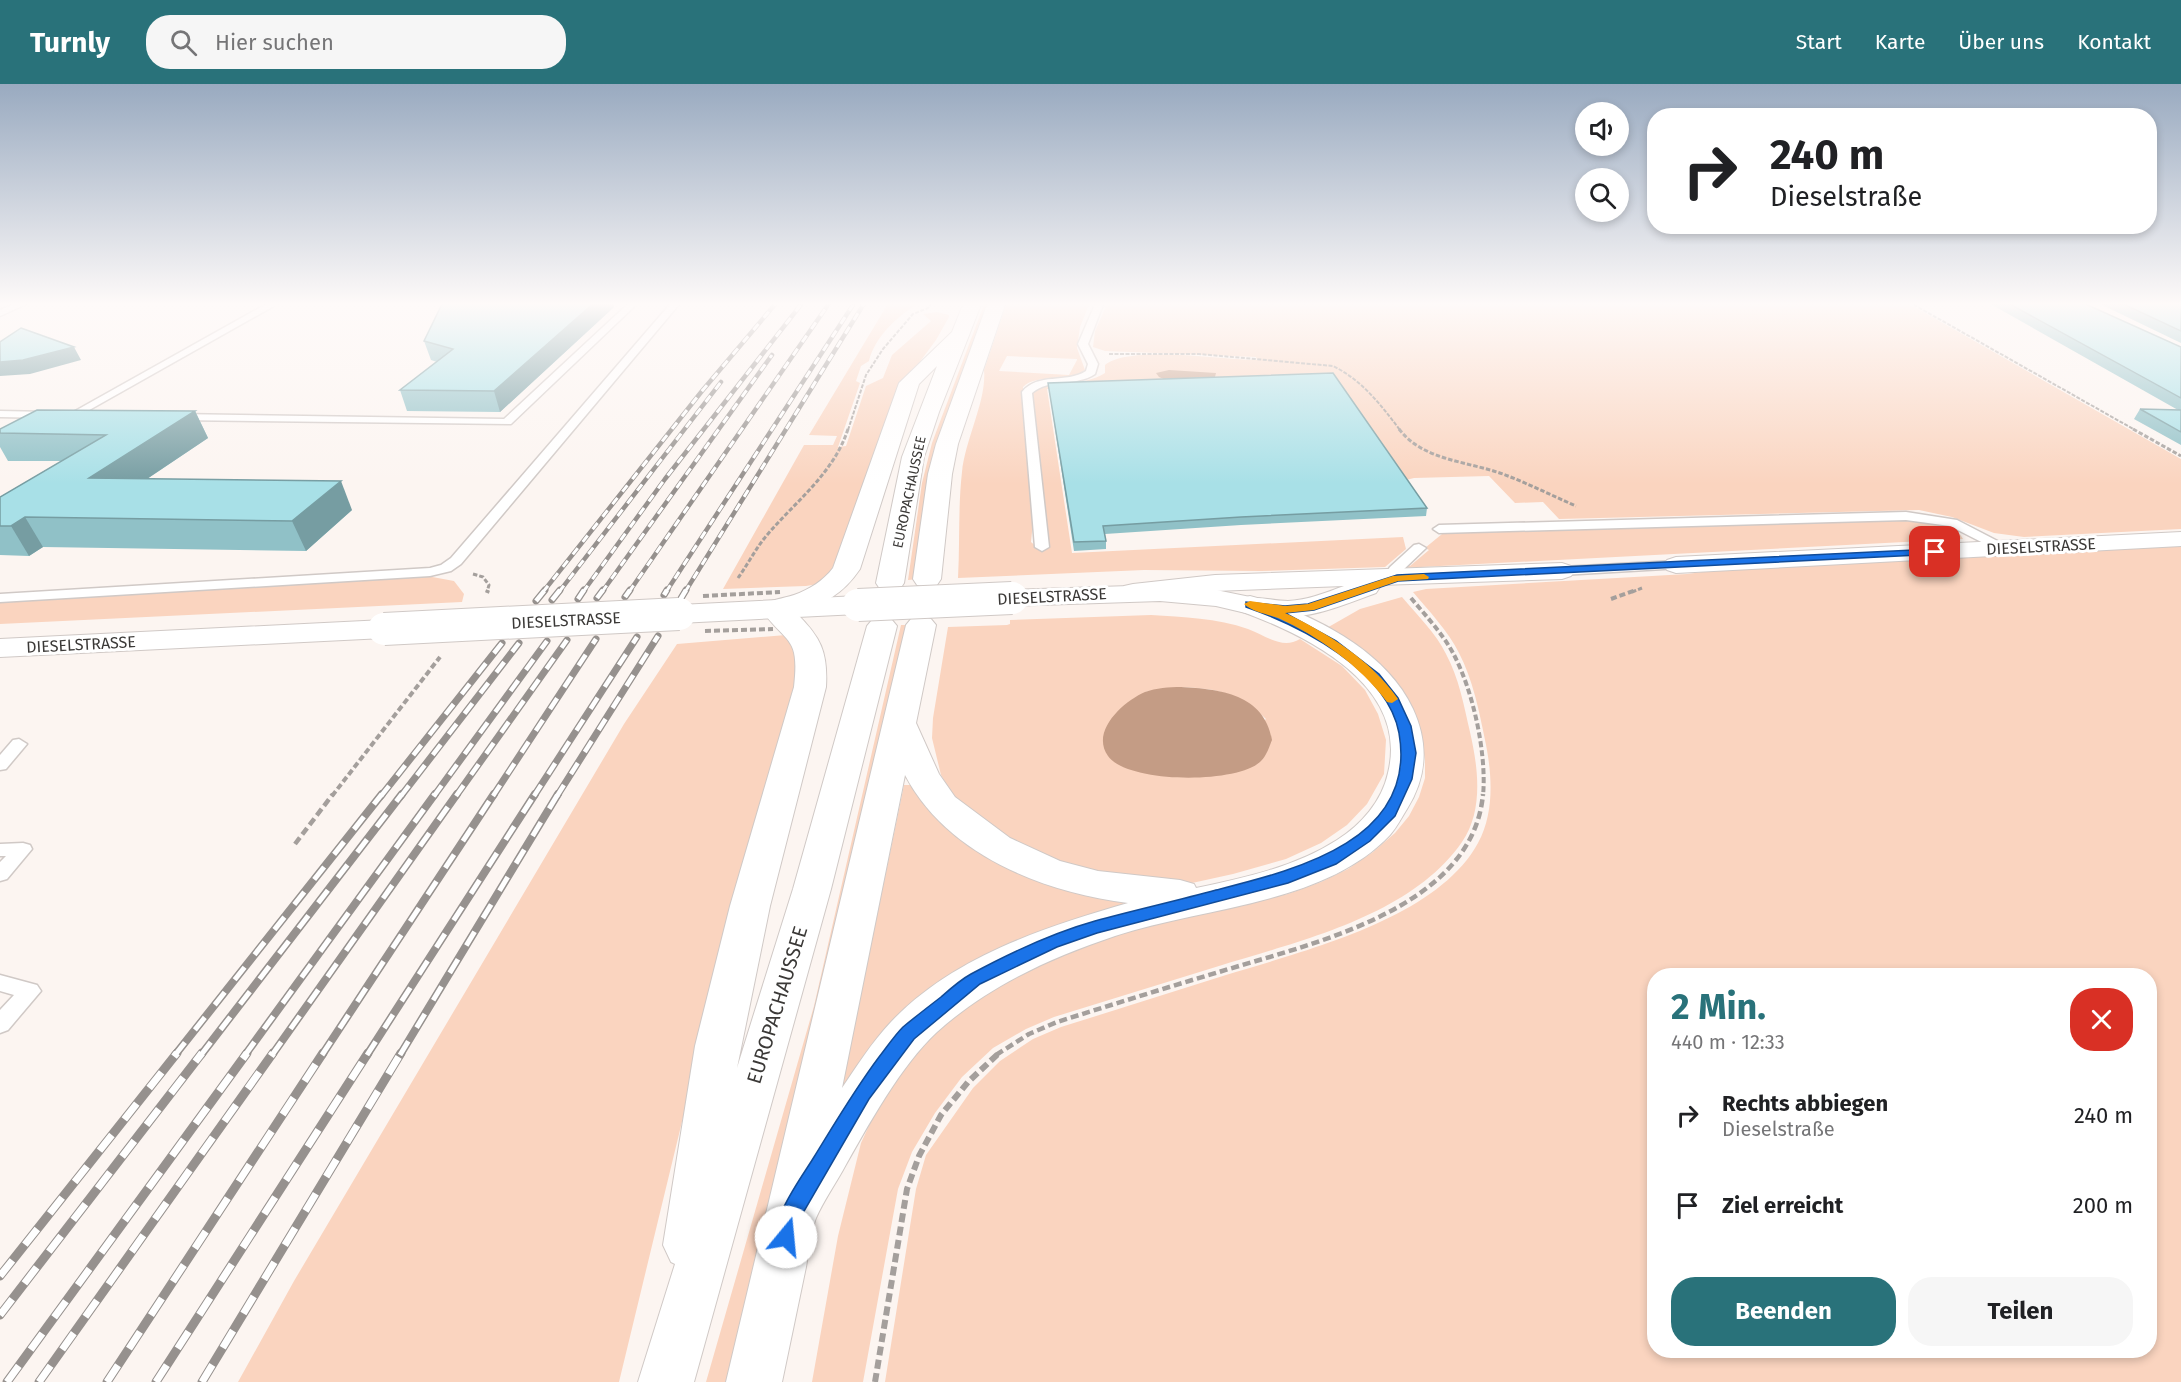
<!DOCTYPE html>
<html lang="de">
<meta charset="utf-8">
<style>
:root{--surface:#fff;--page:#f6f6f6;--text:#202124;--muted:#757577;--accent:#29727a}
body{margin:0;font-family:"Fira Sans",sans-serif;background:var(--page);color:var(--text);height:100vh;display:flex;flex-direction:column;font-size:22px;white-space:nowrap}
*{box-sizing:border-box;margin:0}
p{font-size:20px;color:var(--muted)}
.icon{flex:none;width:33px;height:33px;fill:none;stroke:currentColor;stroke-width:2;stroke-linecap:round;stroke-linejoin:round}
.map{position:relative;flex:1;overflow:hidden}
.side{position:absolute;left:1647px;top:884px;width:510px;height:390px;display:flex;flex-direction:column;background:var(--surface);border-radius:24px;box-shadow:0 3px 9px #0003}
.side>*{flex:none}
.guide{position:absolute;left:1647px;top:24px;width:510px;height:126px;border-radius:24px;box-shadow:0 3px 9px #0003;background:#fff;color:var(--text);overflow:hidden}
.buttons{position:absolute;left:1575px;top:18px;display:grid;gap:12px}
.buttons a{display:grid;place-items:center;width:54px;height:54px;border-radius:50%;background:var(--surface);box-shadow:0 3px 9px #0003;font-size:30px}
.pin{position:absolute;display:grid;place-items:center;width:51px;height:51px;color:#fff;margin:-26px;border-radius:12px;box-shadow:0 3px 9px #0006}
.me{position:absolute;width:66px;margin:-33px;rotate:17deg;stroke-linejoin:round;filter:drop-shadow(0 0 4px #0008)}
.turn{display:flex;align-items:center;gap:21px;height:126px;padding:0 24px;font-size:27px}
.turn .icon{width:78px;height:78px;stroke-width:2.5}
.turn b{display:block;font-size:42px;line-height:51px}
.round{display:grid;place-items:center;flex:none;width:63px;height:63px;border-radius:24px;background:var(--page)}
.summary{display:flex;align-items:center;justify-content:space-between;height:102px;padding:0 24px}
h1{font-size:36px;font-weight:700;line-height:45px;color:var(--accent)}
.button{display:flex;gap:12px;margin-top:auto;padding:12px 24px}
.button a{flex:1;height:69px;border-radius:24px;background:var(--accent);color:#fff;font-size:24px;font-weight:700;line-height:69px;text-align:center}
.button a+a{background:var(--page);color:var(--text)}
ul{padding:0;list-style:none}
li{display:flex;align-items:center;gap:18px;height:90px;padding:0 24px}
li div{flex:1}
li b{display:block;font-size:22px}
li em{font-style:normal}
header{display:flex;align-items:center;gap:36px;box-sizing:border-box;height:84px;padding:0 30px;background:var(--accent);color:#fff}
header strong{font-size:28px}
nav{display:flex;gap:33px;margin-inline-start:auto;font-size:21px}
.search{width:420px;height:54px;background:var(--page);display:flex;align-items:center;gap:15px;box-sizing:border-box;padding:0 21px;border-radius:24px;color:var(--muted);font-size:22px}
.map>svg:first-child{display:block}
</style>
<header>
<strong>Turnly</strong>
<div class="search"><svg class="icon" aria-label="search" viewBox="0 0 24 24"><circle cx="10" cy="10" r="6"/><path d="M15 15l6 6"/></svg>Hier suchen</div>
<nav><a>Start</a><a>Karte</a><a>Über uns</a><a>Kontakt</a></nav>
</header>
<div class="map">
<svg width="2181" height="1298" viewBox="0 0 2181 1298">
<rect width="100%" height="100%" fill="#fcf5f1"/>
<!-- green -->
<g fill="#fad4bf" fill-rule="evenodd">
<path d="M889,218H920C899,231 875,252 869,277L861,282L856,297L860,299L838,363L846,362L866,302L883,294L892,271L931,237L923,230L937,228L949,231V233L936,256L905,298L830,490L818,500L806,502L723,505L804,361H833L837,352L809,351Z"/>
<polygon points="985,218 990,218 918,495 908,496 922,399 932,359"/>
<path d="M1007,218H1090L1080,243L1077,264L1085,286C1067,301 1038,288 1023,303L1035,418L1031,458L1040,466L1050,464L1032,311L1034,307C1055,294 1082,304 1105,289V281C1129,261 1223,276 1257,276L1256,273L1105,267L1093,263L1095,247L1108,218H1906L2181,375V445L2024,453L1994,449L1952,433L1919,426L1559,435L1543,418L1515,419L1489,392L1414,394L1406,396L1333,295L1047,305L1072,469L1403,453L1406,465L1385,483L1261,487L1144,486L958,494C960,459 958,423 962,388C965,356 987,316 984,286ZM1007,272L1077,275V276L1069,291L999,287Z"/>
<path d="M1907,436C1924,438 1954,436 1963,455L1402,484L1406,481L1410,482L1429,466L1425,464L1442,450L1453,449Z"/>
<path d="M2181,462V1298H885L916,1105L926,1071L973,1004L1000,977L1033,955L1061,943C1116,926 1171,908 1226,891C1303,867 1437,835 1478,759C1495,728 1492,689 1485,656C1479,627 1473,596 1459,569C1448,547 1429,527 1413,508L1426,505L1687,490L1726,485ZM1654,891H2150V1266H1654Z"/>
<polygon points="427,492 454,497 464,510 462,518 0,540 0,518"/>
<path d="M1402,513C1417,531 1436,549 1446,570C1459,594 1464,622 1470,648C1478,683 1484,726 1462,758C1411,832 1299,857 1219,882C1164,899 1109,916 1054,933L1026,945L993,964L962,993L935,1029L912,1068L898,1105L863,1298H812L838,1152L861,1059L878,1022L926,955L1006,894L1087,860L1174,834L1288,810L1321,798L1348,785L1373,768L1395,749L1409,732L1419,713L1425,694V676L1419,640L1412,624L1403,609L1325,545L1360,525Z"/>
<path d="M1151,531C1183,533 1217,534 1248,545C1265,551 1282,566 1300,555L1342,582L1365,606L1378,630L1386,656L1384,690L1367,720L1347,741L1321,759L1286,775L1233,790L1192,799H1158L1087,789L1018,763L972,729L953,711L941,691L932,654L933,634L948,543L1007,541L1010,540V536ZM1181,603C1218,605 1239,608 1266,635L1198,693H1169L1145,608Z"/>
<polygon points="901,541 909,541 734,1298 706,1298 814,922"/>
<polygon points="786,551 801,576 695,984 619,1298 238,1298 294,1197 624,640 677,560"/>
<path d="M904,701H912C962,777 1037,804 1123,819L1125,824L1099,831L841,1006Z"/>
</g>
<!-- water -->
<g fill="#c49c85">
<polygon points="1169,286 1216,289 1215,293 1166,296 1159,293 1156,289"/>
<path d="M1181,603C1220,605 1264,610 1272,656C1269,663 1267,671 1261,677C1239,700 1128,700 1108,672C1090,647 1124,617 1145,608C1156,604 1169,603 1181,603Z"/>
</g>
<g fill="none" stroke-linecap="round" stroke-linejoin="round">
<!-- lane casing -->
<g stroke="#d0c9c6" stroke-width="3">
<g id="lane">
<polygon points="19,218 31,218 0,232 0,226"/>
<polygon points="270,218 281,218 68,338 64,339 59,336"/>
<polygon points="630,218 639,218 511,340 177,336 172,333 177,330 504,335"/>
<polygon points="672,218 681,218 461,480 451,487 430,492 0,518 0,510 430,484 441,481 451,474"/>
<path d="M1096,218H1104L1088,260L1098,280L1095,290C1076,303 1049,294 1032,309L1049,463L1042,467L1035,463L1022,308C1038,288 1066,300 1086,287L1088,280L1078,260Z"/>
<polygon points="0,327 49,328 54,331 49,334 0,333"/>
<polygon points="1906,428 1957,436 2011,464 2004,468 1999,467 1950,442 1906,436 1439,449 1433,445 1439,441"/>
<polygon points="1419,460 1426,464 1402,487 1404,494 1402,497 1392,497 1388,486 1390,483 1414,461"/>
<polygon points="1676,477 1683,481 1681,484 1562,491 1555,487 1562,483"/>
<polygon points="19,655 27,660 6,685 0,686 0,671 13,656"/>
<polygon points="23,759 30,761 32,765 7,795 0,797 0,778 6,772 0,772 0,760"/>
<polygon points="0,891 37,901 41,907 8,946 0,949 0,926 14,911 0,907"/>
</g>
</g>
<!-- street casing -->
<g stroke="#d0c9c6" stroke-width="2">
<g id="street">
<polygon points="2181,448 2181,462 1676,489 1667,486 1663,481 1667,476 1676,473"/>
<path d="M1562,479L1571,482L1575,487L1571,492L1562,495L1379,501L1380,503L1376,509C1324,528 1298,541 1240,527L1236,521L1240,515C1257,511 1272,517 1288,517C1308,516 1325,509 1344,502L1215,507L1133,516L1124,514L1120,508L1124,502L1133,500L1215,491Z"/>
</g>
</g>
<!-- secondary casing -->
<g stroke="#d0c9c6" stroke-width="2">
<g id="secondary">
<polygon points="1160,501 1216,506 1260,515 1264,521 1260,527 1250,530 1216,522 1160,517 1012,522 1002,520 998,514 1002,508 1012,506"/>
<polygon points="858,512 868,515 872,521 868,527 858,530 679,539 669,536 665,530 669,524 679,521"/>
<polygon points="384,536 394,539 399,545 394,551 384,554 0,573 0,555"/>
</g>
</g>
<!-- primary casing -->
<g stroke="#d0c9c6" stroke-width="2">
<g id="primary">
<path d="M964,218H982L939,328L924,373L904,499L900,505L890,507L880,505L876,499L902,373L937,282L919,300L860,485C843,510 824,521 795,528C821,553 828,568 826,603L770,822L737,984L793,805L867,542L872,536L882,533L892,536L897,542L831,805L694,1298H638L675,1180L671,1178L663,1161L695,962L730,822L794,603C800,550 786,561 761,525C768,515 783,515 794,511C810,505 823,497 833,484L899,299L952,248Z"/>
<polygon points="988,218 1006,218 958,360 952,390 941,495 937,501 927,503 917,501 913,495 928,390 936,360"/>
<path d="M1250,512C1310,528 1386,566 1413,625C1429,660 1427,693 1407,725C1402,733 1397,743 1390,751C1324,821 1202,823 1115,852C1050,874 988,902 937,948C901,981 867,1043 843,1086C834,1102 823,1118 816,1134C810,1149 809,1167 806,1183C798,1221 790,1260 782,1298H726L906,541L911,535L921,532L931,535L936,541L916,639L939,690L955,713L1010,754L1060,777L1098,787L1180,796L1194,800L1196,804C1244,794 1295,783 1337,756C1361,741 1382,717 1388,689C1410,601 1306,551 1240,527L1236,521L1240,515ZM905,691C947,771 1043,808 1128,819C1045,843 952,873 891,938C872,958 857,982 842,1004Z"/>
</g>
</g>
<!-- path-far4 -->
<g stroke="#a49f9c" stroke-width="2" stroke-dasharray="4 1.5" stroke-linecap="butt">
<polyline points="1909,218 2135,346"/>
<path d="M1109,270H1199L1333,282C1362,296 1381,321 1400,346"/>
<polyline points="848,346 866,291 883,265 913,230 928,224 932,218"/>
</g>
<!-- path-far3 -->
<g stroke="#a49f9c" stroke-width="3" stroke-dasharray="4.5 2" stroke-linecap="butt">
<path d="M1399,345C1424,378 1471,377 1508,392C1531,401 1553,412 1576,422"/>
<polyline points="2133,345 2181,372"/>
<polyline points="473,490 483,493 489,501 487,508"/>
<path d="M738,494C748,480 756,464 767,451C796,417 834,389 848,345"/>
<polyline points="1632,508 1642,504"/>
</g>
<!-- path-far2 -->
<g stroke="#a49f9c" stroke-width="4" stroke-dasharray="6 3" stroke-linecap="butt">
<polyline points="487,509 488,506"/>
<path d="M1411,514C1426,532 1442,549 1453,569C1473,606 1487,670 1483,712"/>
<polyline points="1611,515 1636,506"/>
<polyline points="332,712 440,573"/>
</g>
<!-- path-far1 -->
<g stroke="#a49f9c" stroke-width="4.5" stroke-dasharray="8 4" stroke-linecap="butt">
<polyline points="295,760 333,710"/>
<path d="M996,971L1029,950L1057,938C1111,921 1165,904 1219,888C1309,860 1473,826 1483,710"/>
</g>
<!-- path -->
<polyline stroke="#a49f9c" stroke-width="6" stroke-dasharray="9 4.5" stroke-linecap="butt" points="875,1298 907,1105 919,1072 941,1031 968,998 999,969"/>
<!-- lane -->
<use href="#lane" fill="#fff" fill-rule="evenodd"/>
<!-- street -->
<use href="#street" fill="#fff" fill-rule="evenodd"/>
<!-- secondary -->
<use href="#secondary" fill="#fff" fill-rule="evenodd"/>
<!-- primary -->
<use href="#primary" fill="#fff" fill-rule="evenodd"/>
<!-- rail-far3 casing -->
<g stroke="#96918e" stroke-width="4.5">
<g id="rail-far3">
<polyline points="543,508 702,307 777,218"/>
<polyline points="559,508 721,298"/>
<polyline points="583,508 665,395 803,218"/>
<polyline points="602,508 772,271"/>
<polyline points="629,508 830,218"/>
<polyline points="666,508 853,221"/>
<polyline points="685,508 865,218"/>
</g>
</g>
<!-- rail-far2 casing -->
<g stroke="#96918e" stroke-width="7">
<g id="rail-far2">
<polyline points="664,511 667,506"/>
<polyline points="625,513 630,506"/>
<polyline points="597,514 603,506"/>
<polyline points="578,515 584,506"/>
<polyline points="552,516 560,506"/>
<polyline points="680,516 686,506"/>
<polyline points="536,517 545,506"/>
<polyline points="381,712 502,559"/>
<polyline points="401,712 519,559"/>
<polyline points="434,712 547,557"/>
<polyline points="456,712 567,556"/>
<polyline points="493,712 596,555"/>
<polyline points="534,712 637,553"/>
<polyline points="557,712 658,552"/>
</g>
</g>
<!-- rail-far1 casing -->
<g stroke="#96918e" stroke-width="8">
<g id="rail-far1">
<polyline points="175,971 382,710"/>
<polyline points="201,971 402,710"/>
<polyline points="245,971 435,710"/>
<polyline points="272,971 457,710"/>
<polyline points="322,971 494,710"/>
<polyline points="367,971 535,710"/>
<polyline points="400,971 558,710"/>
</g>
</g>
<!-- rail casing -->
<g stroke="#96918e" stroke-width="9">
<g id="rail">
<polyline points="0,1192 177,969"/>
<polyline points="0,1231 202,969"/>
<polyline points="7,1298 247,969"/>
<polyline points="39,1298 273,969"/>
<polyline points="107,1298 323,969"/>
<polyline points="156,1298 368,969"/>
<polyline points="202,1298 401,969"/>
</g>
</g>
<!-- rail-far3 -->
<use href="#rail-far3" stroke="#fff" stroke-width="3" stroke-dasharray="8" stroke-linecap="butt"/>
<!-- rail-far2 -->
<use href="#rail-far2" stroke="#fff" stroke-width="4.5" stroke-dasharray="13" stroke-linecap="butt"/>
<!-- rail-far1 -->
<use href="#rail-far1" stroke="#fff" stroke-width="5" stroke-dasharray="16" stroke-linecap="butt"/>
<!-- rail -->
<use href="#rail" stroke="#fff" stroke-width="7" stroke-dasharray="20" stroke-linecap="butt"/>
<!-- secondary-bridge casing -->
<g stroke="#d0c9c6" stroke-width="34" stroke-linecap="butt">
<g id="secondary-bridge">
<polyline points="858,521 1012,514"/>
<polyline points="384,545 679,530"/>
</g>
</g>
<!-- path-bridge -->
<g stroke="#a49f9c" stroke-width="4" stroke-dasharray="6 3" stroke-linecap="butt">
<polyline points="703,512 780,508"/>
<polyline points="705,547 773,545"/>
</g>
<!-- secondary-bridge -->
<use href="#secondary-bridge" stroke="#fff" stroke-width="32"/>
</g>
<!-- wall -->
<g fill="#90c1c7">
<polygon points="443,218 613,218 614,223 500,328 407,327 400,306 437,278 431,276 424,257"/>
<polygon points="1987,218 2081,218 2181,263 2181,361 2134,335 2140,325 2178,326"/>
<polygon points="2096,218 2181,218 2181,259"/>
<polygon points="1048,299 1427,424 1426,432 1241,441 1105,450 1106,457 1106,465 1074,467 1049,306"/>
<polygon points="195,327 208,354 147,395 352,426 306,467 43,463 29,472 0,471 0,413 61,377 8,377 0,363 0,345"/>
</g>
<!-- shaded-wall -->
<g fill="#769da2">
<polygon points="595,218 613,218 614,223 500,328 494,307"/>
<polygon points="74,263 81,276 30,290 0,292 0,278"/>
<polygon points="195,327 208,354 105,423 89,394"/>
<polygon points="341,397 352,426 306,467 292,437"/>
<polygon points="25,433 43,463 29,472 11,442"/>
</g>
<!-- building -->
<g fill="#a8e0e7" stroke="#769da2" stroke-width="1.5">
<polygon points="443,218 595,218 494,307 400,306 453,265 424,257"/>
<polygon points="2006,218 2081,218 2181,263 2181,314"/>
<polygon points="2119,218 2181,218 2181,247"/>
<polygon points="21,244 74,263 23,276 0,278 0,258"/>
<polygon points="1333,289 1427,424 1241,433 1103,442 1106,457 1074,458 1048,299"/>
<polygon points="2140,325 2181,326 2181,348"/>
<polygon points="37,326 195,327 89,394 341,397 292,437 25,433 11,442 0,442 0,413 106,351 0,349 0,345"/>
</g>
<!-- sky -->
<linearGradient id="sky" x2="0" y2="1"><stop stop-color="#99aac0"/><stop offset="0.55" stop-color="#fefaf9"/><stop offset="1" stop-color="#fefaf9" stop-opacity="0"/></linearGradient>
<rect width="2181" height="400" fill="url(#sky)"/>
<!-- route -->
<path fill="#1a73e8" stroke="#114b97" stroke-width="1.5" d="M1935,465L1939,466V470L1398,497L1314,526L1285,529L1336,557L1379,590L1398,614L1411,642L1416,669L1412,695L1395,732L1370,757L1336,780L1288,799L1097,849L1057,863L980,900L914,955L869,1015L800,1134L793,1160L786,1163L778,1160C768,1137 802,1093 814,1073C835,1039 855,1005 879,973C887,963 894,952 903,943C915,933 928,923 941,913C950,905 960,896 971,890C1010,869 1052,849 1095,837C1135,826 1176,817 1216,806C1295,786 1418,757 1399,649C1387,585 1300,542 1246,523V518L1285,522L1308,520L1397,491Z"/>
<!-- slow -->
<path fill="#f59e0b" d="M1424,490L1429,493L1428,495L1398,497L1314,526L1285,529C1328,549 1371,576 1398,615L1392,619L1387,618C1360,582 1320,553 1278,534C1267,530 1253,528 1244,520L1250,517L1285,522L1308,520L1393,492Z"/>
<g text-anchor="middle" stroke-width="6" stroke-linejoin="round" paint-order="stroke">
<!-- far-street labels -->
<g font-size="14" fill="#3b3937" stroke="#fff">
<text transform="translate(909 408) rotate(-78)" y="5">EUROPACHAUSSEE</text>
</g>
<!-- street labels -->
<g font-size="16" fill="#3b3937" stroke="#fff">
<text transform="translate(2041 462) rotate(-3)" y="6">DIESELSTRASSE</text>
<text transform="translate(1052 512) rotate(-3)" y="6">DIESELSTRASSE</text>
<text transform="translate(566 536) rotate(-3)" y="6">DIESELSTRASSE</text>
<text transform="translate(81 560) rotate(-3)" y="6">DIESELSTRASSE</text>
</g>
<!-- near-street labels -->
<g font-size="20" fill="#3b3937" stroke="#fff">
<text transform="translate(777 921) rotate(-73)" y="7">EUROPACHAUSSEE</text>
</g>
</g>
</svg>
<div class="buttons">
<a><svg class="icon" aria-label="sound" viewBox="0 0 24 24"><path d="M4 9h4l5-4v14l-5-4H4zM17 9q2 3 0 6"/></svg></a>
<a><svg class="icon" aria-label="search" viewBox="0 0 24 24"><circle cx="10" cy="10" r="6"/><path d="M15 15l6 6"/></svg></a>
</div>
<div class="pin" style="left:1935px;top:468px;background:#d93025"><svg class="icon" aria-label="arrive" viewBox="0 0 24 24"><path d="M6 21V4h12l-3 4 3 4H6"/></svg></div>
<svg class="me" style="left:786px;top:1153px" viewBox="-20 -20 40 40"><circle r="19" fill="#fff"/><path d="M0-13L10 11 0 6-10 11z" fill="#1a73e8"/></svg>
<div class="guide">
<div class="turn"><svg class="icon" aria-label="right" viewBox="0 0 24 24"><path d="M7 20v-9h11M14 6l5 5-5 5"/></svg><div><b>240 m</b>Dieselstraße</div></div>
</div>
<section class="side">
<div class="summary"><div><h1>2 Min.</h1><p>440 m · 12:33</p></div><a class="round" style="background:#d93025;color:#fff"><svg class="icon" aria-label="close" viewBox="0 0 24 24"><path d="M6 6l12 12M18 6L6 18"/></svg></a></div>
<ul>
<li><svg class="icon" aria-label="right" viewBox="0 0 24 24"><path d="M7 20v-9h11M14 6l5 5-5 5"/></svg><div><b>Rechts abbiegen</b><p>Dieselstraße</p></div><em>240 m</em></li>
<li><svg class="icon" aria-label="arrive" viewBox="0 0 24 24"><path d="M6 21V4h12l-3 4 3 4H6"/></svg><div><b>Ziel erreicht</b></div><em>200 m</em></li>
</ul>
<div class="button"><a>Beenden</a><a>Teilen</a></div>
</section>
</div>
